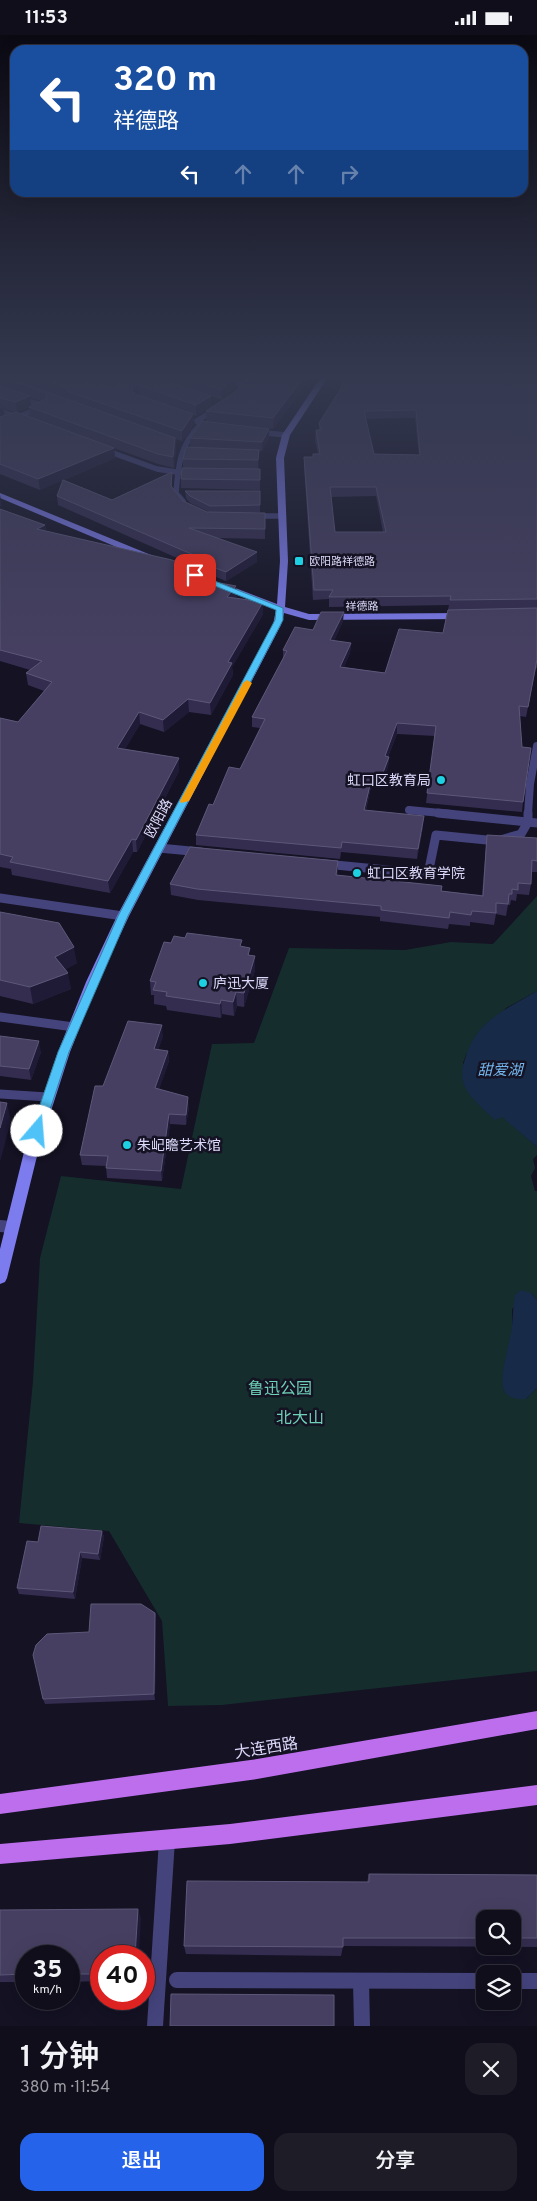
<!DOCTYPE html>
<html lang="zh">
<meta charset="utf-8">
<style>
:root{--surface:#0f0e1a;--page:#1d1c27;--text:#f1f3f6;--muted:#9b9ca2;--line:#2f2e39;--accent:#2563eb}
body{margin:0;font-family:Overpass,"Noto Sans SC",sans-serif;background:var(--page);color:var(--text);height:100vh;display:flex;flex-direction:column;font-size:19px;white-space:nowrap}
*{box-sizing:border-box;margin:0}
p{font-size:16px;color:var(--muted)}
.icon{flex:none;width:28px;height:28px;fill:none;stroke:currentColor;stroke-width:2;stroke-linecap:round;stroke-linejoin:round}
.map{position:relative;height:1991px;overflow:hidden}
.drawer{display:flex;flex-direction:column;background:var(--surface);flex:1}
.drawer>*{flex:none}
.banner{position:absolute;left:10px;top:10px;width:518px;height:152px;border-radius:15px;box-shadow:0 5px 20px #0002,0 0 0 1px var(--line);background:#1a4fa0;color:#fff;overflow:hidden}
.tools{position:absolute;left:476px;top:1875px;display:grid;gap:10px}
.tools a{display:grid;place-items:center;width:45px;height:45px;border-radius:10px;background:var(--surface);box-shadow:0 5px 20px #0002,0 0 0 1px var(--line);font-size:25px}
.speed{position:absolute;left:15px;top:1910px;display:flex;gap:10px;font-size:25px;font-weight:700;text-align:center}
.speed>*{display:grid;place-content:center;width:65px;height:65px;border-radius:50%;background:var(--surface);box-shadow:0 5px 20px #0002,0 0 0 1px var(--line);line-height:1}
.speed small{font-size:12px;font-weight:400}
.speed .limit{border:8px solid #d22;background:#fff;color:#111}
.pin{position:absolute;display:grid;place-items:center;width:42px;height:42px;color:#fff;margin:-21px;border-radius:10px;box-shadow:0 2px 8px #0006}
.me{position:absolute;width:55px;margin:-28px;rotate:18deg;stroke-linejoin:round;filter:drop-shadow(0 0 4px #0008)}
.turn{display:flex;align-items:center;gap:18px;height:105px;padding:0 20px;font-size:22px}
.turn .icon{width:65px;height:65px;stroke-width:2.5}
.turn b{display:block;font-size:35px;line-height:42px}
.lanes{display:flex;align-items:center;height:48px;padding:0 20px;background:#0003;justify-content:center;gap:25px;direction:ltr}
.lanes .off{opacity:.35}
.round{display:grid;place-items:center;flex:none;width:52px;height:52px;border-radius:15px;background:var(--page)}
.headline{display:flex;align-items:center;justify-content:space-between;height:85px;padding:0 20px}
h1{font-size:30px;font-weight:600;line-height:38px}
.button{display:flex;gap:10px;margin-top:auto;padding:10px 20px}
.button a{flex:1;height:58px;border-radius:15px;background:var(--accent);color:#fff;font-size:20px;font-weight:600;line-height:58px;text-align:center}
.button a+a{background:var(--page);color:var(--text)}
.status{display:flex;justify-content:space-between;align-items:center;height:35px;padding:0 25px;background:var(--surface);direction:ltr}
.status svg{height:14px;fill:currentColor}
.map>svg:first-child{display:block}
</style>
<div class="status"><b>11:53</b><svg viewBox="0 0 49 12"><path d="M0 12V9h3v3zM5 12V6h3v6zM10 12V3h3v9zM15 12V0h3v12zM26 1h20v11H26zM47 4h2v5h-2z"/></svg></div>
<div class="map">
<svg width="537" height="1991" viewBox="0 0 537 1991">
<rect width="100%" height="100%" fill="#141223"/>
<!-- green -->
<polygon fill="#152d2c" points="537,861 537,956 506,973 466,1020 463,1028 502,1081 537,1112 537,1120 533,1124 535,1133 531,1141 535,1156 537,1156 537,1265 531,1258 512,1274 512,1290 526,1364 537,1353 537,1636 222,1670 168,1671 162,1586 109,1496 19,1488 33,1346 40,1223 61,1141 181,1154 212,1009 254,1008 289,913 405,915 451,907 493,909"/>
<!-- water -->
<g fill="#172a48">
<path d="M537,956V1112L502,1082L495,1085C486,1076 472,1065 466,1054C460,1044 462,1032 466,1021C477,985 507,974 537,956Z"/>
<path d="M521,1255L531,1258L537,1265V1353L526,1364C518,1364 510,1364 505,1357C497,1346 511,1305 512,1291C513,1280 513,1270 515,1260Z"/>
</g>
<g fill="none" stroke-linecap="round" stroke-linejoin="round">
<!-- lane-far4 -->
<g stroke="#44437c" stroke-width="5.5">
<polyline points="219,342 243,350 237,358"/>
<polyline points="0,356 44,371 0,390"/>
<polyline points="0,376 20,383"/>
<polyline points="200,390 197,386 217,373"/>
<polyline points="256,397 286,400"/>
<polyline points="102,414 157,434 183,438"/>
<path d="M183,466L176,458C178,431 180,410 200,390L207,391"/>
<polyline points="252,481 281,481"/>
</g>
<!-- lane-far3 -->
<g stroke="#44437c" stroke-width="8">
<polyline points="409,775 451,779"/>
<polyline points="528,779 530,749 537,711"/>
</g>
<!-- lane-far2 -->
<g stroke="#44437c" stroke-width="9">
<polyline points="438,778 537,788"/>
<polyline points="159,813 201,817"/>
<polyline points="325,829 428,839 436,800 497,806 521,799 528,787 528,778"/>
<polyline points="0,863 123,881"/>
<polyline points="0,982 74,992"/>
<polyline points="0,1059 48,1062"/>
</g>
<!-- lane-far1 -->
<polyline stroke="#44437c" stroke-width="12" points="0,1191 11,1192"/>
<!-- lane -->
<g stroke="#44437c" stroke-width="16">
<polyline points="177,1945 485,1946"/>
<polyline points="361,1946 362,1991"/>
<polyline points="512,1946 537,1946"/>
<polyline points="155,1991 167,1805"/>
</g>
<!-- secondary -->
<g fill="#7d7cee" fill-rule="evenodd">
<polygon points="321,342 328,342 290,400 284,423 288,526 285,572 309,579 464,578 468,581 464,584 309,585 284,578 281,590 129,881 98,947 70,1017 39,1113 7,1243 5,1247 0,1249 0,1214 25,1113 58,1017 86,947 117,881 273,590 276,575 218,551 225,549 277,569 280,526 276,423 282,400"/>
<polygon points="0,458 151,520 152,522 145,524 0,463"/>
</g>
<!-- primary -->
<g fill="#bc6eec" fill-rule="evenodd">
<polygon points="537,1676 537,1694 257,1744 0,1779 0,1759 257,1724"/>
<polygon points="537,1750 537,1770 230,1809 0,1829 0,1809 230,1789"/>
</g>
</g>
<!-- wall -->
<g fill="#342d4f" fill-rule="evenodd">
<path d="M0,342H6L68,365L66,363L7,342H235V352L222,365L211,361V371L196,381L193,380L194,390L182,406L175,404L176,414L174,433L158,429L114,413L115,423L64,445L112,465L172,446V452L183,466L207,477H209L190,468L186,463L185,456H260V477H221L265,478V504L217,503L257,517V527L226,546L216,542V547L236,563L263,579L232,632L233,640L211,680L189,677L164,697L140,689L125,714L179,723V736L137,817H133L110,858L12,840L11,834L0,832V683L18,687L44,656L28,650L26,638L30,635L0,626V474L45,490L46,496L195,533V531L58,470L57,461L63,445L40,455L0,439ZM30,362L41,366L31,371ZM29,372L30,382L17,377ZM4,374L16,377L5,381Z"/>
<polygon points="235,342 311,342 273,394 206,386 206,376 235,357 244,345"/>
<path d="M537,342V633H536L526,682L520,681L523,767L522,777L426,768L435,701L397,699L388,722H389L388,732L380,753L371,752L366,775L423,792L417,824L341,817L340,824L196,810V800L213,770L240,734L260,693L252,692V682L283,624V615L313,595L343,586L334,606L351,608L350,618L344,632L385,638L443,598L449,570L329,572V564L313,565L304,431V422H313L318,419L315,404L316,395H319V388L341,353ZM415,383L419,420L374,419L366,384ZM376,461L383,497H335L331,462Z"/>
<polygon points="190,403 269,403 262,416 259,416 259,425 258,434 260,434 260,455 181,453 181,444 183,433 183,424 190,412"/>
<polygon points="487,800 537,803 537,837 531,837 531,849 529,860 517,859 516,866 511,865 510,870 508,870 506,881 496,879 494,890 470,887 470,891 449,889 448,894 380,886 380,882 198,865 171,860 170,849 338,837 337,840 441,856 482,860 486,811"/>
<polygon points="0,877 77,928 66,934 71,954 33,969 0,961"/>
<polygon points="171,908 242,912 250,921 255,935 244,972 237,971 234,981 222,979 221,983 167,975 166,971 154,969 154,960 151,960 150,946"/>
<polygon points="0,1001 41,1017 31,1045 0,1041"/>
<polygon points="163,1001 158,1015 168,1016 169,1026 159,1054 189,1072 186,1090 170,1089 162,1146 107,1143 106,1131 82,1130 80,1120 103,1051"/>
<polygon points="102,1496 104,1502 100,1525 82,1523 75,1564 19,1559 17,1553 38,1507"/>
<polygon points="155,1578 156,1584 155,1665 45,1669 43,1664 89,1597"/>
<path d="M369,1839L537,1840V1912L343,1911L341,1921L186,1919L184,1911L367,1847ZM485,1884H512V1911H485Z"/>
<polygon points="0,1875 141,1883 101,1921 101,1946 69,1947 69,1921 26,1921 26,1947 0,1947"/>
</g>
<!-- shaded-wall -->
<g fill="#1f1a36">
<polygon points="162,342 168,342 168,348 163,350"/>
<polygon points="235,342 235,352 222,365 221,355"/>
<polygon points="304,342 311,342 273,394 273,383"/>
<polygon points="138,350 139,361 134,362 132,356 133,352"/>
<polygon points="30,361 31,372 17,377 16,367"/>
<polygon points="211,361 211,371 196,381 196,370"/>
<polygon points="3,372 5,383 0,385 0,374"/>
<polygon points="193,379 194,390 182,406 182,396"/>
<polygon points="269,394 269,403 262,416 262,407"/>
<polygon points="175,403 176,414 174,433 173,422"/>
<polygon points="114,413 115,423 40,455 38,444"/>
<polygon points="259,415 259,425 258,434 258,425"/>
<polygon points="0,460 2,471 0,472"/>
<polygon points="45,490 47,501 37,494"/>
<polygon points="257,517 257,527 226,546 226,537"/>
<polygon points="216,541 216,553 209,546"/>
<polygon points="236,551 237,563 227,562"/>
<polygon points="263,567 263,579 232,632 233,640 211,680 210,668 228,627"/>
<polygon points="344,577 343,586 330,615 330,605"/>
<polygon points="351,608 350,618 340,642 340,632"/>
<polygon points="188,664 189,677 164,697 163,685"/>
<polygon points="139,677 140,689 118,726 117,713"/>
<polygon points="397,688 397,699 384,731 385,721"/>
<polygon points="389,722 388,732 380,753 381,743"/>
<polygon points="179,723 179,736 137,817 136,805"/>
<polygon points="372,742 371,752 363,785 364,775"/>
<polygon points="424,781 423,792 417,824 418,814"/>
<polygon points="132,804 133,817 110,858 108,846"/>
<polygon points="338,826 338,837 335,851 336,840"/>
<polygon points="74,912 77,928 58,939 55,922"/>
<polygon points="255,921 255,935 244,972 244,958"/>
<polygon points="68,938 71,954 33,969 30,952"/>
<polygon points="236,957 237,971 234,981 233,967"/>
<polygon points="221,965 222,979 221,983 220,969"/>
<polygon points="162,990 163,1001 155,1024 154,1014"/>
<polygon points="39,1006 41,1017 31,1045 29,1034"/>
<polygon points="168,1016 169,1026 156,1064 155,1053"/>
<polygon points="188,1062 189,1072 186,1090 186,1080"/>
<polygon points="7,1068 11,1086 0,1127 0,1093"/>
<polygon points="169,1079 170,1089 162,1146 161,1136"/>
<polygon points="102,1496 104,1502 100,1525 98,1519"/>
<polygon points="80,1517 82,1523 75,1564 73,1557"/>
<polygon points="155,1578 156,1584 155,1665 154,1659"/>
<polygon points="138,1874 141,1883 139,1921 135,1921"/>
</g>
<!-- building -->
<g fill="#463f61" stroke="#5d5879" fill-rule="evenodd">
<polygon points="2,342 6,342 175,403 173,422 158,419 29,372 46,364 46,358"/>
<polygon points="36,342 81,342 113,353 118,351 116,344 110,342 163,342 165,346 211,361 196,370 138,350 133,352 132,356 135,359 193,379 182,396 69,357 65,352"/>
<polygon points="183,342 235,342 221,355"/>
<polygon points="246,342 304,342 273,383 206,376 235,357"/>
<path d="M345,342H537V564L450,565L451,561L329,562L333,555H314L304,422H313V419H320L316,395H321L319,388L341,353ZM416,375L420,420L374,419L364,376ZM330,452H376L386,497H335Z"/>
<polygon points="0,351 30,361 16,367 0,363"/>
<polygon points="16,377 114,413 38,444 0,429 0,382"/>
<polygon points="202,386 269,394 262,407 190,403"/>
<polygon points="186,412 259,415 258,425 183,424"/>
<polygon points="182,433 260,434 260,445 181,444"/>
<polygon points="172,437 171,451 183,466 207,477 265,478 265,494 189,493 257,517 226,537 194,525 196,521 57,461 63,445 112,465"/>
<polygon points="185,456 260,456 260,470 210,471 190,461"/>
<polygon points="0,474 45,490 37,494 172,525 216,541 209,546 236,551 227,562 263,567 228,627 232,628 210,668 188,664 163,685 139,677 117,713 179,723 136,805 132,804 108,846 10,827 13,822 0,819 0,683 18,687 52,647 26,638 42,626 0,615"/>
<polygon points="537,573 537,624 528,672 519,671 522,712 531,713 523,767 427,758 436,691 397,688 385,721 389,722 381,743 372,742 364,775 424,781 418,814 342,807 341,813 196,800 209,769 213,770 229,732 240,734 265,684 252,682 287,616 283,615 295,592 313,595 321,577 344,577 330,605 351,608 340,632 385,638 399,594 443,598 448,575"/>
<polygon points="487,800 537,803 537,826 532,825 531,849 518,848 518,855 512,854 512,859 509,859 508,869 496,868 496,878 472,876 471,880 450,877 449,883 381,875 381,871 197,854 170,849 190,812 338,826 336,840 442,851 441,856 483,861"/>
<polygon points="0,877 59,888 74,912 55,922 68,938 30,952 0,945"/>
<polygon points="187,898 242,905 240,911 250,913 248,920 255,921 244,958 236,957 233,967 221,965 220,969 166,961 167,957 153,955 156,947 150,946 164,907 171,908 174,901 185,903"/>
<polygon points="128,986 162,990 154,1014 168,1016 155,1053 188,1062 186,1080 169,1079 161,1136 106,1133 108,1121 80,1120 95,1051 103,1051"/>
<polygon points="0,1001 39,1006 29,1034 0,1031"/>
<polygon points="0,1067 7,1068 0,1093"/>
<polygon points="41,1491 102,1496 98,1519 80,1517 73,1557 17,1553 27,1506 38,1507"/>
<polygon points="91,1569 141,1569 155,1578 154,1659 43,1664 33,1620 36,1610 47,1599 89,1597"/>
<polygon points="369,1839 537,1840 537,1903 512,1903 512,1884 485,1884 485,1903 343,1903 343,1912 184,1911 187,1846 369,1847"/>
<polygon points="138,1874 135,1921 101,1921 101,1939 69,1939 69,1921 26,1921 26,1939 0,1940 0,1875"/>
<polygon points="171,1959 334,1960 334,1991 170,1991"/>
</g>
<!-- sky -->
<linearGradient id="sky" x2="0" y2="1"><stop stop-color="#0b0a13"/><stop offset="0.55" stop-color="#343950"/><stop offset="1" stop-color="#343950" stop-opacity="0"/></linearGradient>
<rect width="537" height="621" fill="url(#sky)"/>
<!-- route -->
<polygon fill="#4fc3f7" stroke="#337fa1" points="192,539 197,539 283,573 283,585 128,881 69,1017 43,1096 37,1101 31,1096 58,1017 118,881 275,585 276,575 192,542"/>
<!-- slow -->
<polygon fill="#f59e0b" points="247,645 252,648 189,766 181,768 180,766 243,648"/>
<!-- markers -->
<g fill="#1dd0e2" stroke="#141223" stroke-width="2">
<rect x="294" y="521" width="10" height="10" rx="2.5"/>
<circle cx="441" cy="745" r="5"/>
<circle cx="357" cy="838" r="5"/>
<circle cx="203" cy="948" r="5"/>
<circle cx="127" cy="1110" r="5"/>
</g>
<g text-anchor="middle" stroke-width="5" stroke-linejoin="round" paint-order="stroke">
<!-- far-poi labels -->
<g font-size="11" fill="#dcd9fa" stroke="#141223" text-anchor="start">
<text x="309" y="530">欧阳路祥德路</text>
</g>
<!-- far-street labels -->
<g font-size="11" fill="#dcd9fa" stroke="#141223">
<text transform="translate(362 571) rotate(-1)" y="4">祥德路</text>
</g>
<!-- poi labels -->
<g font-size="14" fill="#dcd9fa" stroke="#141223" text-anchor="start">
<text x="431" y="750" text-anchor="end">虹口区教育局</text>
<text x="367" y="843">虹口区教育学院</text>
<text x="213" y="953">庐迅大厦</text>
<text x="137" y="1115">朱屺瞻艺术馆</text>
</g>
<!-- street labels -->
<g font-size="14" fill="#dcd9fa" stroke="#141223">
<text transform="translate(158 783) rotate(-62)" y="5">欧阳路</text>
</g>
<!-- water labels -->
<g font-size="15" font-style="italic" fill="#74b6ed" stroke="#141223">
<text x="500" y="1040">甜爱湖</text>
</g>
<!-- near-park labels -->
<g font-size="16" fill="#6ed1b7" stroke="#141223">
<text x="280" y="1359">鲁迅公园</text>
<text x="300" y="1388">北大山</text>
</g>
<!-- near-street labels -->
<g font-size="16" fill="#dcd9fa" stroke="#141223">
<text transform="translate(266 1712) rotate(-9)" y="6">大连西路</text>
</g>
</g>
</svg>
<div class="tools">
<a><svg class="icon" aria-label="search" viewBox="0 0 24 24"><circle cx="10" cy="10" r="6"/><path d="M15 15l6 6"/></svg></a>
<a><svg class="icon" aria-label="layers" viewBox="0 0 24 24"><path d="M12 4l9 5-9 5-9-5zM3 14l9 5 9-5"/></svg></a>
</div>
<div class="speed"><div>35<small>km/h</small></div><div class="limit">40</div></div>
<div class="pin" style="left:195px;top:540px;background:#d93025"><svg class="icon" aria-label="arrive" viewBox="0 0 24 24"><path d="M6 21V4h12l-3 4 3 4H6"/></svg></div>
<svg class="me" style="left:37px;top:1096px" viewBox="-20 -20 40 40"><circle r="19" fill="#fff"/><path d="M0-13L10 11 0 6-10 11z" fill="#4fc3f7"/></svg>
<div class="banner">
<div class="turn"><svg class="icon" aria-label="left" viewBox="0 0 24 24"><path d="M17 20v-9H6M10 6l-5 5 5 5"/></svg><div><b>320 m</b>祥德路</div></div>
<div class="lanes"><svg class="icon" aria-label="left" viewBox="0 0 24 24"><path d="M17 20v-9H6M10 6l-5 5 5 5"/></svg><svg class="icon off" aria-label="ahead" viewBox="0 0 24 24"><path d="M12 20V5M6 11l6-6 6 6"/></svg><svg class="icon off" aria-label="ahead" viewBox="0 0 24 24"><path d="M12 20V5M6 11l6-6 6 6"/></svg><svg class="icon off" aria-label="right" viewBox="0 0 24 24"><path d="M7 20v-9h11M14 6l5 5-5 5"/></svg></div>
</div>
</div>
<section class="drawer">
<div class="headline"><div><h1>1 分钟</h1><p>380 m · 11:54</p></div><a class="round"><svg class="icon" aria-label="close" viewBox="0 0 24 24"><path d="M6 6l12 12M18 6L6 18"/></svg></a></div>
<div class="button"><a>退出</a><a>分享</a></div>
</section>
